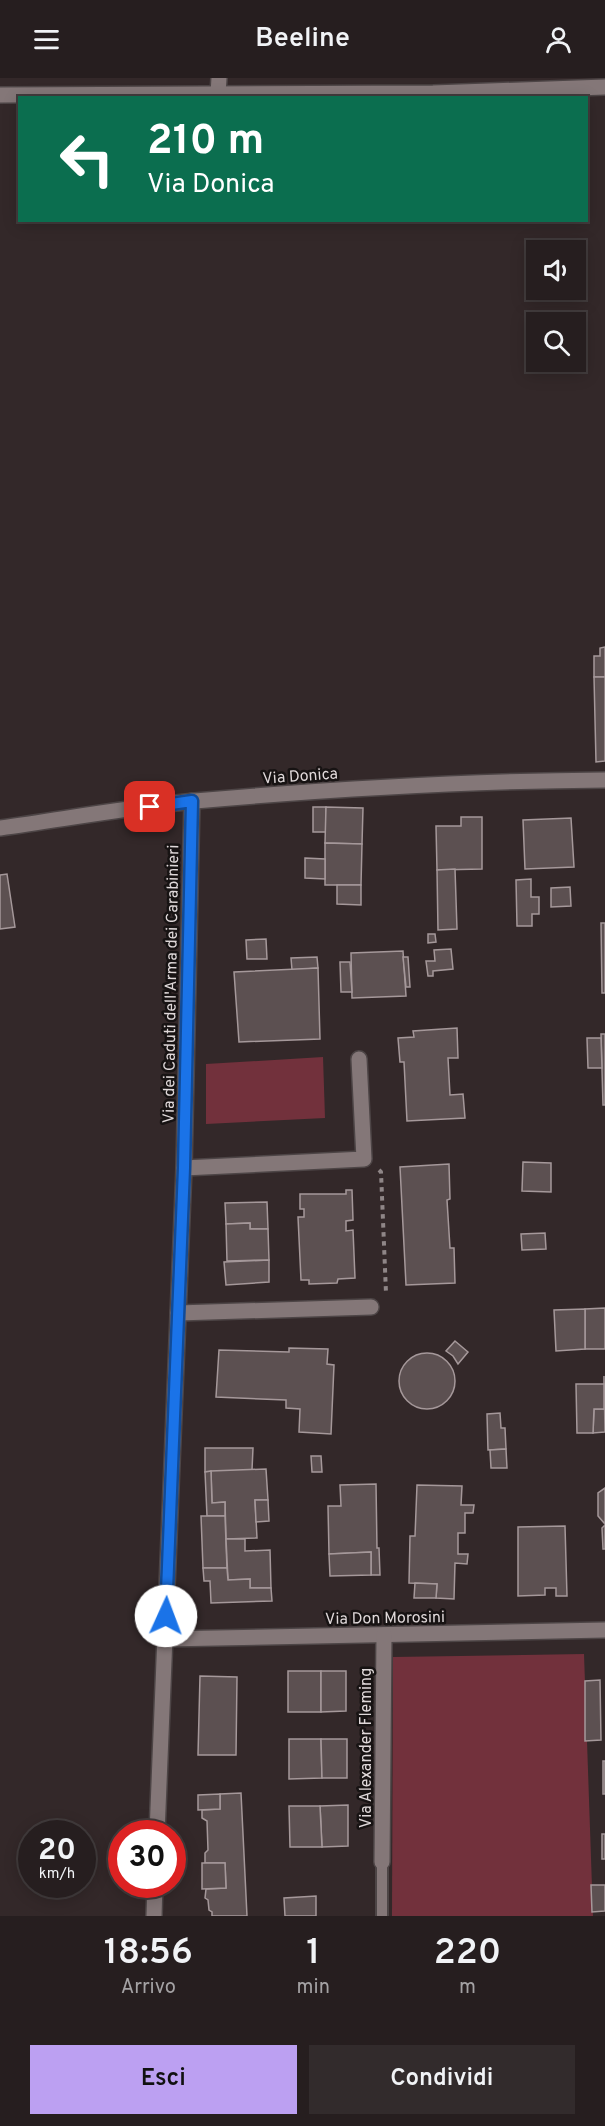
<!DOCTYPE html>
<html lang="it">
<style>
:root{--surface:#261e1f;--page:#322b2c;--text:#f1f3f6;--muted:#a4a2a4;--line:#423c3d;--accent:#bca0f2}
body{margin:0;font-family:Overpass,sans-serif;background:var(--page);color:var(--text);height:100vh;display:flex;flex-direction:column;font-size:22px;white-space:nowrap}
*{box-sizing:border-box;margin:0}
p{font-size:20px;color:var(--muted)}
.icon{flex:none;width:33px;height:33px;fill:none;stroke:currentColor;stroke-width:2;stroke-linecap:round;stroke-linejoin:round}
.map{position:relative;height:1838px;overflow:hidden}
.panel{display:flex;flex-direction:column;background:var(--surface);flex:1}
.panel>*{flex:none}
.hud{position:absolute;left:18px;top:18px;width:570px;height:126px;border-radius:0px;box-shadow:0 3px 15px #0003,0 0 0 2px var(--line);background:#0b6e4f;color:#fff;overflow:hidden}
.controls{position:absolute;left:526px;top:162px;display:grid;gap:12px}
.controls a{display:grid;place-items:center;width:60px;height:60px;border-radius:0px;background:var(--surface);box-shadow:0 3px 15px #0003,0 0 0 2px var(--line);font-size:30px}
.speed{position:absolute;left:18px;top:1742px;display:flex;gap:12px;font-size:30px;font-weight:700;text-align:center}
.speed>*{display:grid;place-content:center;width:78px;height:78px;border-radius:50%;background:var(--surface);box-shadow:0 3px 15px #0003,0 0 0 2px var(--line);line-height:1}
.speed small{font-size:15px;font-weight:400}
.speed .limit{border:9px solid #d22;background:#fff;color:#111}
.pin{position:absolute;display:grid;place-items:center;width:51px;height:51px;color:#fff;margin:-26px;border-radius:12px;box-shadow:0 3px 9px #0006}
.me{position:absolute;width:66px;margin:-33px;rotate:2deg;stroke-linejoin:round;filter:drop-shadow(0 0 4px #0008)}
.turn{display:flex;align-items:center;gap:21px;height:126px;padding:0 30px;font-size:27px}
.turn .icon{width:78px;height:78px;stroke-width:2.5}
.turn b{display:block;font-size:42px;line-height:51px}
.eta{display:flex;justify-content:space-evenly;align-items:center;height:102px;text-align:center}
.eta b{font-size:36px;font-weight:600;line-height:42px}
.button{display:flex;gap:12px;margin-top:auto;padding:12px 30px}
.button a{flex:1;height:69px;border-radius:0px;background:var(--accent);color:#111;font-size:24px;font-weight:600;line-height:69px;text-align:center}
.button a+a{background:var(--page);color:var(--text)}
header{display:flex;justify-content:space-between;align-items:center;height:78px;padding:0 30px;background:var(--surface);font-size:27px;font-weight:600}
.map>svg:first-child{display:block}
</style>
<header><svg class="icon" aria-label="menu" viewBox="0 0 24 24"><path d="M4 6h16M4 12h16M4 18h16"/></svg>Beeline<svg class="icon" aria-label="person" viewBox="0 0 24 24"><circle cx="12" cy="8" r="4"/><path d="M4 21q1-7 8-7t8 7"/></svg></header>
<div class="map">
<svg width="605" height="1838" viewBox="0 0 605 1838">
<rect width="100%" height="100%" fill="#332829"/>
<!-- green -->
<g fill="#72313c">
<polygon points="323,979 325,1040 206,1046 206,986"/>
<polygon points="584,1576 593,1838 392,1838 393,1579"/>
</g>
<!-- building -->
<g fill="#5c5051" stroke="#a5989a" stroke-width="1.5">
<polygon points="605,569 605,599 594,599 594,578 600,578 600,570"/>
<polygon points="594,599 605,599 605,683 596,684"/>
<rect x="313" y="729" width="13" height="25"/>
<polygon points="326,729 363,730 362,766 325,765"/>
<polygon points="461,739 482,739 482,791 437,792 436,748 461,748"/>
<polygon points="571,740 574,789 525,791 523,742"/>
<polygon points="325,765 362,766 361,807 325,807"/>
<polygon points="305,780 325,781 325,801 305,800"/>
<polygon points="455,791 457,851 438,852 437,792"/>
<polygon points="7,796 15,849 0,851 0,797"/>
<polygon points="531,801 531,819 539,819 539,836 532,836 532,848 517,848 516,802"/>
<polygon points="337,807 361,807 361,827 337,826"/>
<polygon points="570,809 571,828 551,829 551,810"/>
<polygon points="601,845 605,845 605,915 602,915"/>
<polygon points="428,856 435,856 436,864 428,865"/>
<polygon points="266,861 267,881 247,881 246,862"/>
<polygon points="451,871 453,891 433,893 433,898 428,898 426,883 435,883 434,872"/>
<polygon points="403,873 406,918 352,920 351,875"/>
<polygon points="317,879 318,890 292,892 291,880"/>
<polygon points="403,879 408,879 410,909 406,909"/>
<polygon points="340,884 350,884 352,914 341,914"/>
<polygon points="318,890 320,961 239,964 234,894"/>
<polygon points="457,950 458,980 448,980 450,1017 463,1016 465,1040 407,1043 404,984 400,984 398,960 414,959 413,953"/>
<polygon points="601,956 605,956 605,1027 603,1027"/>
<polygon points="587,960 601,960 602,990 588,990"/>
<polygon points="523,1084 551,1085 551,1114 522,1113"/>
<polygon points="449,1086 450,1121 447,1122 450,1170 454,1170 455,1205 406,1207 400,1089"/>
<polygon points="346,1112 352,1112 353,1142 346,1143 346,1153 353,1152 355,1200 338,1201 337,1205 309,1206 309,1202 301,1202 298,1139 304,1139 304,1131 300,1131 300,1116 346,1116"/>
<polygon points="267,1124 268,1151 250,1151 250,1145 226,1146 225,1125"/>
<polygon points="250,1145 250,1151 268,1151 269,1182 227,1183 226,1146"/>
<polygon points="545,1155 546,1171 522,1172 521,1156"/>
<polygon points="269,1182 269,1204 226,1207 224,1184"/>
<polygon points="605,1230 605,1271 585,1271 585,1231"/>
<polygon points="585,1231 585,1271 556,1273 554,1232"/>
<polygon points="455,1263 468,1274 458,1286 453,1278 446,1273"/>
<polygon points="289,1270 328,1271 327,1286 334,1287 331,1356 299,1354 300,1331 286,1330 286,1322 216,1319 219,1272 289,1274"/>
<circle cx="427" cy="1303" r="28"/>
<polygon points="604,1298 605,1354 593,1355 594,1331 604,1331"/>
<polygon points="576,1306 604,1306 604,1331 594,1331 593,1355 577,1355"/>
<polygon points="500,1335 501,1350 505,1350 506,1371 488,1372 487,1336"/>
<polygon points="205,1370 253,1370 252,1392 205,1394"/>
<polygon points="506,1371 507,1390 491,1390 490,1372"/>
<polygon points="311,1378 321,1378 322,1394 312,1394"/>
<polygon points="266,1391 268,1422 255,1422 257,1460 226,1461 225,1424 212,1425 211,1393"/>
<polygon points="211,1393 212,1425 225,1424 225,1438 207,1438 205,1394"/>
<polygon points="376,1406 377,1470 379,1470 380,1497 371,1497 371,1474 329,1476 328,1428 341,1428 340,1407"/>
<polygon points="417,1407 462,1408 461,1427 474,1427 473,1435 465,1435 465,1455 458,1455 458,1476 468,1476 467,1486 455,1485 454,1521 436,1520 437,1506 409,1505 410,1458 415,1458"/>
<polygon points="605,1410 605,1446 598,1438 598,1415"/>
<polygon points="255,1422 268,1422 269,1443 256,1444"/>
<polygon points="201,1438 225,1438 227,1490 203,1490"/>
<polygon points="605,1447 605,1471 603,1471 602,1450"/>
<polygon points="565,1448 567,1518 556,1518 556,1510 545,1510 545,1517 518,1518 518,1449"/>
<polygon points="226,1461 245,1461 245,1473 270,1472 271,1510 250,1510 250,1501 228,1502"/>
<polygon points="371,1474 371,1497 330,1498 329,1476"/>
<polygon points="203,1490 227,1490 228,1502 250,1501 250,1510 271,1510 272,1523 211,1525 210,1503 204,1503"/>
<polygon points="415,1505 437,1506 436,1520 414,1520"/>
<rect x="288" y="1593" width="33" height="41"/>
<polygon points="321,1593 346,1593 346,1633 321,1634"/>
<polygon points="200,1598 237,1599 236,1677 198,1677"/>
<polygon points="600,1602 601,1662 585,1663 585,1603"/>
<polygon points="289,1661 321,1661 322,1700 289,1701"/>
<polygon points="321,1661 347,1661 347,1700 322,1700"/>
<rect x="603" y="1683" width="2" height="33"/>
<polygon points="241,1715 247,1838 212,1838 212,1834 209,1832 208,1822 205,1820 206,1811 226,1810 225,1785 205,1785 205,1775 208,1772 207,1743 202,1740 202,1732 220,1731 220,1716"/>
<polygon points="220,1716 220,1731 198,1732 198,1717"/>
<polygon points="348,1727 348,1768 322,1769 320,1728"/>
<polygon points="289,1728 320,1728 322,1769 290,1769"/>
<rect x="602" y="1756" width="3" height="25"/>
<polygon points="202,1785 225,1785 226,1810 202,1811"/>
<polygon points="591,1807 605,1807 605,1833 592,1834"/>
<polygon points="316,1818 316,1838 285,1838 284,1820"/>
</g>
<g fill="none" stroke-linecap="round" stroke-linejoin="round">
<!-- service casing -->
<g stroke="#4d4546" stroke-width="14">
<polyline id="service" points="382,1784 382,1838"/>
</g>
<!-- minor casing -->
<g stroke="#4d4546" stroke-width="18">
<g id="minor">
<polyline points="218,16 219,0"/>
<polyline points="0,17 433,15 605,9"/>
<polyline points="184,1090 364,1081 359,981"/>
<polyline points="178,1235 371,1229"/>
<polyline points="165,1561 605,1552"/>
<polyline points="157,1755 184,1090 192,723"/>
<polyline points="382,1784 384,1557"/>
<polyline points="154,1838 155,1806"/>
</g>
</g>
<!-- tertiary casing -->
<g stroke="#4d4546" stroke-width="18">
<path id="tertiary" d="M0,750C65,741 130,729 195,723C331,711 468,703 605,702"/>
</g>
<!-- path -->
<polyline stroke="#8f8687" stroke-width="4" stroke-dasharray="4.5 4.5" stroke-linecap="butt" points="379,1092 381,1094 386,1215"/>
<!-- service -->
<use href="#service" stroke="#847778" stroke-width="10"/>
<!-- minor -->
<use href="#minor" stroke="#847778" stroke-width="15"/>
<!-- tertiary -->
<use href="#tertiary" stroke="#847778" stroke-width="15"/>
</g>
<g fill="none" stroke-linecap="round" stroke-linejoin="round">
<!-- route casing -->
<g stroke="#114b97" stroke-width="15">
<polyline id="route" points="150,729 192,723 184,1090 166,1538"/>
</g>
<!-- route -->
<use href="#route" stroke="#1a73e8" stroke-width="10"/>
</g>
<g text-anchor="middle" stroke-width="5" stroke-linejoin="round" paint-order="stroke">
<!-- street labels -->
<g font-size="16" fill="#dfd8d9" stroke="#171313">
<text transform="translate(300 697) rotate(-4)" y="6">Via Donica</text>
<text transform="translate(170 906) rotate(-89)" y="6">Via dei Caduti dell'Arma dei Carabinieri</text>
<text transform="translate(385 1539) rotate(-1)" y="6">Via Don Morosini</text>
<text transform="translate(365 1670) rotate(-90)" y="6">Via Alexander Fleming</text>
</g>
</g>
</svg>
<div class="controls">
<a><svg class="icon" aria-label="sound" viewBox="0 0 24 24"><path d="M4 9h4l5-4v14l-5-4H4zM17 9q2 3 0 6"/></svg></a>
<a><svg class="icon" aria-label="search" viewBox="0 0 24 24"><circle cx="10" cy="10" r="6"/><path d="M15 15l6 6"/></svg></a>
</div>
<div class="speed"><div>20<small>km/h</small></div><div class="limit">30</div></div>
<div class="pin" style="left:150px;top:729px;background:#d93025"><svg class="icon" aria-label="arrive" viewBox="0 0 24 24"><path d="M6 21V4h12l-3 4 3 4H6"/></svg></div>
<svg class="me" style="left:166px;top:1538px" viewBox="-20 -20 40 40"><circle r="19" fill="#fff"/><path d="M0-13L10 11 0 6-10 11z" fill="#1a73e8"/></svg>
<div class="hud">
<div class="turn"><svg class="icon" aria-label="left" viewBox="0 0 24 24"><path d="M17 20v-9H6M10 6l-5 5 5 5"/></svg><div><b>210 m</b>Via Donica</div></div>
</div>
</div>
<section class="panel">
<div class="eta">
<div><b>18:56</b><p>Arrivo</p></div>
<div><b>1</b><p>min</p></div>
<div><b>220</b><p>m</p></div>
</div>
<div class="button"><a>Esci</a><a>Condividi</a></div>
</section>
